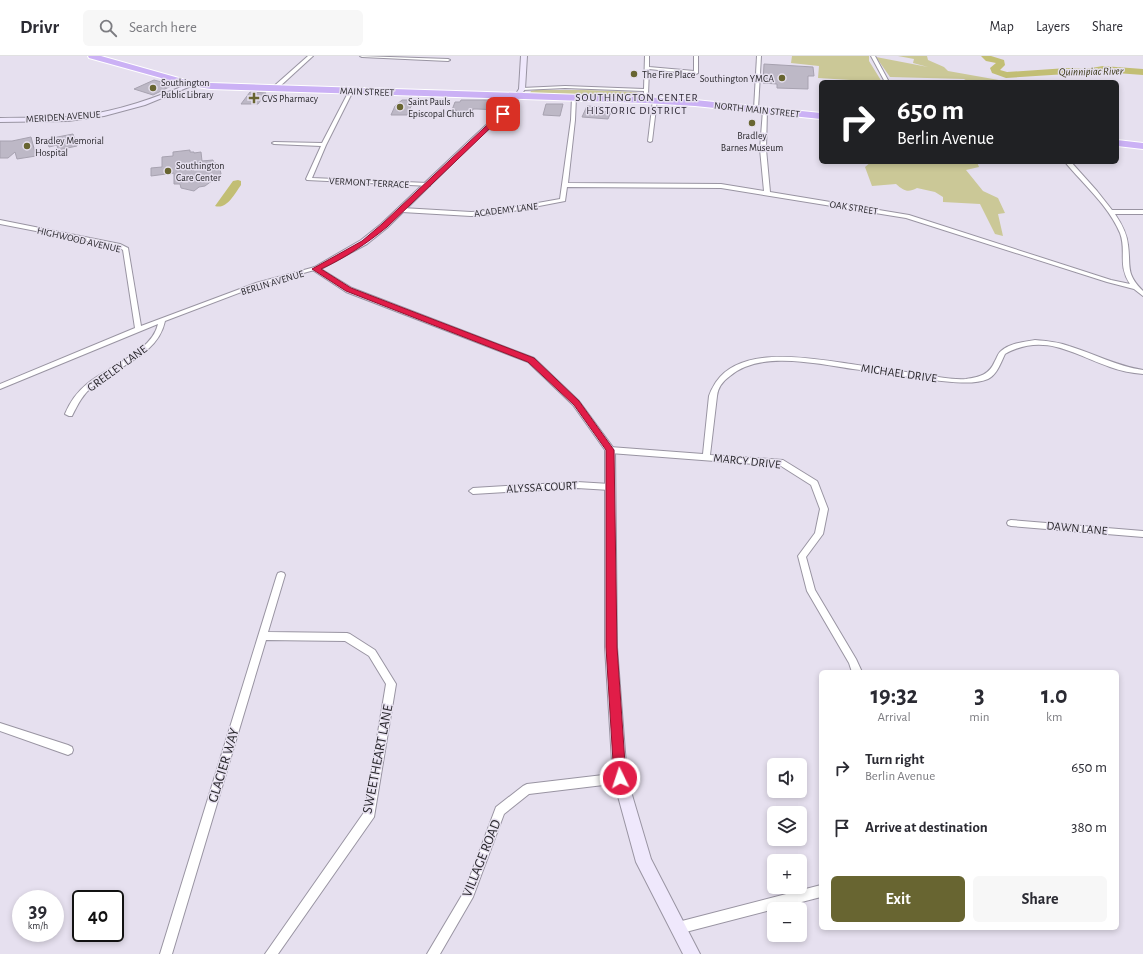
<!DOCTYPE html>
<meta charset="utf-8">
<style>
:root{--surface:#fff;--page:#f7f7f7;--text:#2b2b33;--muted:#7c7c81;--line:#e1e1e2;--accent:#686531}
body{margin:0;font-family:"Alegreya Sans",sans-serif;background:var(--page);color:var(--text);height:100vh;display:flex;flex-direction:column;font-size:15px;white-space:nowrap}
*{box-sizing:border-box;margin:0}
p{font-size:13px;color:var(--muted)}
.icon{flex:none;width:22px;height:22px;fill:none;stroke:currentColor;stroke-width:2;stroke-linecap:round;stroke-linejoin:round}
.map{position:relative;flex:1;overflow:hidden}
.drawer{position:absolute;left:819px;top:614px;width:300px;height:260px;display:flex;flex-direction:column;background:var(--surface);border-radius:6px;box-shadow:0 2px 6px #0003}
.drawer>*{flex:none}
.hud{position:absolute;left:819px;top:24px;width:300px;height:84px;border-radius:6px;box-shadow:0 2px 6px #0003;background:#202124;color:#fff;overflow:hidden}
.tools{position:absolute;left:767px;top:702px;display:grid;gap:8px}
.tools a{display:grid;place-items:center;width:40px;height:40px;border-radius:6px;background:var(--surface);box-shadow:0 2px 6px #0003;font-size:20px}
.speed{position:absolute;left:12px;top:834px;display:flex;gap:8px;font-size:20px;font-weight:700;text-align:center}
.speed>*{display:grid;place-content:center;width:52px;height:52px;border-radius:50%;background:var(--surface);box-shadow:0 2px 6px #0003;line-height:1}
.speed small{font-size:10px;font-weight:400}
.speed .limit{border:2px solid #111;border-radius:6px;background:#fff;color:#111}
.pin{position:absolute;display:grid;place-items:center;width:34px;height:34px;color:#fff;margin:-17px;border-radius:8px;box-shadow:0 2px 6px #0006}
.me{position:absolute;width:44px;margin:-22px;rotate:356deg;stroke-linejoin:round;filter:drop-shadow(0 0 3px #0008)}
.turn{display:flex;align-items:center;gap:14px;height:84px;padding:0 12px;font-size:18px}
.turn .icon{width:52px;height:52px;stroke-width:2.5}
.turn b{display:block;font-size:28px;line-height:34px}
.eta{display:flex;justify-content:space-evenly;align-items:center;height:68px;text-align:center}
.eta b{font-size:24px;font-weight:600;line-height:28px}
.button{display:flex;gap:8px;margin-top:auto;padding:8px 12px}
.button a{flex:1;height:46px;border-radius:6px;background:var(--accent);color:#fff;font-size:16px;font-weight:600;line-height:46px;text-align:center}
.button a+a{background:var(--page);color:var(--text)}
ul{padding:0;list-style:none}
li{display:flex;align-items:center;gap:12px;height:60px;padding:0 12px}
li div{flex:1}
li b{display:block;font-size:15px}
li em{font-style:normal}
header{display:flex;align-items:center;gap:24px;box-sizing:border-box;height:56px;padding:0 20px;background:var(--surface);border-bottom:1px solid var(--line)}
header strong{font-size:19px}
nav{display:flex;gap:22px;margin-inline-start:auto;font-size:14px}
.search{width:280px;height:36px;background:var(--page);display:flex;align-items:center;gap:10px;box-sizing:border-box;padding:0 14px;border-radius:6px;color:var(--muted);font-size:15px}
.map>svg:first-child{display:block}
</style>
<header>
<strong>Drivr</strong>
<div class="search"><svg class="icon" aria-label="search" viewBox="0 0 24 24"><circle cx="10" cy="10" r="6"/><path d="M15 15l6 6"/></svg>Search here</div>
<nav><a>Map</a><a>Layers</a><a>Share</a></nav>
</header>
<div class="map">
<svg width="1143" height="898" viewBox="0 0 1143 898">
<rect width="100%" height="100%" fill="#e6e0ef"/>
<!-- green -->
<g fill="#cbc897">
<polygon points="792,0 869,0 869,5 882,26 818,22 819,10 791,7"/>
<polygon points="898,0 927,0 928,4 944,11 948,15 1010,26 969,26 964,23 890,21 876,1 928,11 913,7 914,3"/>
<polygon points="536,34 584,34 636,36 640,38 636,41 530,37 531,35"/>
<path d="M871,106H977L979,111L966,114L983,135L998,142L1005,157L998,158L1003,180L995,178L980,148L943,146V141L935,136L917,132C908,137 904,135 896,128L872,130L865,111Z"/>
</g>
<!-- water -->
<path fill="#c2be74" d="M238,124L241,125V129C235,137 227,154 215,150L233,125Z"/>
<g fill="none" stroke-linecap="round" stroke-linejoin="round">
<!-- river -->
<polygon fill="#c2be74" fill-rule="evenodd" points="981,0 991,0 1004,4 1005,9 1000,14 1007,16 1067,12 1085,13 1103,10 1143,13 1143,19 1103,16 1085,19 1067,18 1006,22 992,17 990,12 996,7 986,5"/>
</g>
<!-- building -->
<g fill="#bdb8c6" stroke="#a7a2b0">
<polygon points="764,8 813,11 814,20 808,20 808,33 777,32 777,28 763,27"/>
<polygon points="154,24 173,29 153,39 134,33"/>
<polygon points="250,36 266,37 258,48 241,48"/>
<polygon points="402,44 414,44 407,59 391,59 395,50"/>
<polygon points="461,44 484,44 503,45 500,54 477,53 473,53 472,56 452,54 455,46 460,46"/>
<polygon points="546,48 563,48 560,60 543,59"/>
<polygon points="587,50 600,51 598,55 611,56 608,63 582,61"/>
<polygon points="73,78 77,90 58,94 57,89 49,91 47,83"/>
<polygon points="31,81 36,100 17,103 15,96 8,102 0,102 0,85 12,85"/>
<polygon points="190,94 190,96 194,96 194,97 201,96 202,105 213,104 214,107 216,107 217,113 220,113 221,118 205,130 199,131 194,135 181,132 180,128 174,128 174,117 151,120 151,112 162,111 162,101 173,100 173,96"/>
</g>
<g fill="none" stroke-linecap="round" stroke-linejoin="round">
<!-- street casing -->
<g stroke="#9994a2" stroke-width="2">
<g id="street">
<polygon points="308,0 313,0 277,33 273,33 273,31"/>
<polygon points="360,0 448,3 450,4 448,5 362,1"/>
<polygon points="645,0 649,0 649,11 694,15 694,0 698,0 698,17 696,18 649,13 648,39 646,40 644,39 644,35 565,32 522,34 520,33 522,32 565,30 644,33"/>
<polygon points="757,0 761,0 758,53 756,54 754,53"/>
<polygon points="871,0 875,0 889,26 885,26"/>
<polygon points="351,34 353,35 326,89 312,122 428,127 430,128 430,130 307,124 306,123 321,90 274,88 272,87 274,86 322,87 349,35"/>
<path d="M574,40L576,41L575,64L568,127L721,128L764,135L760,93L763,54L765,53L767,54L766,93L770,136L909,159L1111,224L1130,228C1117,208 1127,196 1120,177C1108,149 1084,129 1065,106H1071L1097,135L1112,154H1143V158H1115C1121,167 1127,177 1128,189C1131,211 1125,217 1143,235V240L1134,233L1107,226L906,162L721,132L567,131L565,145L492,159L471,160L402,156L399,154L402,152L471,156L492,155L560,143L571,64L572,41Z"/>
<polygon points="655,43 657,44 652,85 650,86 648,85 653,44"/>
<path d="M0,164L120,188L128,192L141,270L256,227L315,211L318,213L260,229L165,265C158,299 118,310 93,330C83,338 78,348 72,360H69L65,358C70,346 77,336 87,328C108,310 152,296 158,268L0,333V328L135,272L123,194L118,191L0,168Z"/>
<path d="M1035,284C1047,285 1058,286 1069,290C1095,298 1116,310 1143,314V318C1132,317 1121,315 1110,311C1073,298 1044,276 1005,298C1001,306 997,319 988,323C972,330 943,325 925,323C901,320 877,316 853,313C818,308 760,294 730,320C723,325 718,331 717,340L710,399L783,404L817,425L818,427L828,453L823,478L806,501L815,534L856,603L862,616H852L849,607L807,535L798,500L815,477L820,453L811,429L781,410L610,397L606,394L610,391L703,398L709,340C711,334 713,331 716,326C742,288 813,303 851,308C876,312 901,315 927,319C939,321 953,324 966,323C980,321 989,319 995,305C997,302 998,297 1001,295C1010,287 1024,286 1035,284Z"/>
<polygon points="577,426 610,428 614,431 610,434 577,432 473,438 469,435 473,432"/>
<polygon points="1011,464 1143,475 1143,481 1011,470 1008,469 1007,467 1008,465"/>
<polygon points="281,516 284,517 285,519 268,576 347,577 350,578 375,594 396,628 374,761 278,898 265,898 365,755 386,628 369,600 345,585 266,584 172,898 160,898 277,519 278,517"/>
<polygon points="0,667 68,689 72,691 73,694 72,697 68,699 0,675"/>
<polygon points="620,717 624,719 625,722 624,725 620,727 529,738 504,758 473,841 440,898 427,898 465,834 496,751 523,730 527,728"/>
<polygon points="821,829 821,841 678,878 674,876 672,872 674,868 678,866"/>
</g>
</g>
<!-- secondary casing -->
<g stroke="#9994a2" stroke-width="2">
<g id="secondary">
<polygon points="521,0 527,0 525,33 515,49 475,85 387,172 367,188 321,213 352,232 534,302 579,345 615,394 617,591 627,722 651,803 700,898 683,898 636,806 613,722 605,591 605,394 573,349 528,306 346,236 311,213 361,184 381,168 471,83 510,47 519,33"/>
<path d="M191,27L196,28L145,49L104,60L68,65L0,66V62C26,61 53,63 80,60C119,55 155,42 191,27Z"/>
</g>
</g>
<!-- highway casing -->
<g stroke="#fff" stroke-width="2">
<g id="highway">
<polygon points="88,0 101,0 193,26 211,27 645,41 695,44 821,57 821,63 695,50 645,47 211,33 190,30 89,2"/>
<polygon points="1117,84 1143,87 1143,93 1117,90"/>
</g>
</g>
<!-- street -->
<use href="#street" fill="#fff" fill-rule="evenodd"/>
<!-- secondary -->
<use href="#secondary" fill="#efe8fc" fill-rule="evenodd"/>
<!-- highway -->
<use href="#highway" fill="#cbb1f5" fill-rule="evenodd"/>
</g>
<!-- route -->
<path fill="#e11d48" stroke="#92132f" d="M501,56L505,58L387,171C366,188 345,202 321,213L351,232L534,302L579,345L614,394L617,591L626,722L624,726L620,728L616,726L614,722L606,591V394L574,349L528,306L346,235L312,213L362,185L382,168Z"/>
<!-- markers -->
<g fill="#686531" stroke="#e6e0ef" stroke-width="1.5">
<circle cx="634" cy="18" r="4"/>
<circle cx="782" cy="22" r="4"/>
<circle cx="153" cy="32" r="4"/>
<path d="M252 36h4v4h4v4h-4v4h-4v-4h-4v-4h4z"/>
<circle cx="400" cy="51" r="4"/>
<circle cx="752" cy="67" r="4"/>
<circle cx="27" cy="90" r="4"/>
<circle cx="168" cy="115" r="4"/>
</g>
<g text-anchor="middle" stroke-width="3" stroke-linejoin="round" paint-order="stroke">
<!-- far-poi labels -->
<g font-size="10" fill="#2a282d" stroke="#e6e0ef" text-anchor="start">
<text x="642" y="22">The Fire Place</text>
<text x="774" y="26" text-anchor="end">Southington YMCA</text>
<text x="161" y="30">Southington<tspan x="161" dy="12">Public Library</tspan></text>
<text x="262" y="46">CVS Pharmacy</text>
<text x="408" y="49">Saint Pauls<tspan x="408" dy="12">Episcopal Church</tspan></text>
<text x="752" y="83" text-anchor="middle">Bradley<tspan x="752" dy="12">Barnes Museum</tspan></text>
<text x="35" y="88">Bradley Memorial<tspan x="35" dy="12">Hospital</tspan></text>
<text x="176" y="113">Southington<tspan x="176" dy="12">Care Center</tspan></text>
</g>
<!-- far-street labels -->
<g font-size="10" fill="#2a282d" stroke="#e6e0ef">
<text transform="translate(367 35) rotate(2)" y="4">MAIN STREET</text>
<text transform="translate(757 53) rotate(6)" y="4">NORTH MAIN STREET</text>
<text transform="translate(63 60) rotate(-4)" y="4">MERIDEN AVENUE</text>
<text transform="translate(369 126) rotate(3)" y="4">VERMONT TERRACE</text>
<text transform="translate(854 151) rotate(9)" y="4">OAK STREET</text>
<text transform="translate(506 153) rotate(-7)" y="4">ACADEMY LANE</text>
<text transform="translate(79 183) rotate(13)" y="4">HIGHWOOD AVENUE</text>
<text transform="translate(272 226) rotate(-17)" y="4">BERLIN AVENUE</text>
</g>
<!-- far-water labels -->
<g font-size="11" font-style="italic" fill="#383615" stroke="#e6e0ef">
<text transform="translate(1091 15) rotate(-1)" y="4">Quinnipiac River</text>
</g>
<!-- far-neighbourhood labels -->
<g font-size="11" letter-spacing="1" fill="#2d2834" stroke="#e6e0ef">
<text x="637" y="45">SOUTHINGTON CENTER<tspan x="637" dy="13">HISTORIC DISTRICT</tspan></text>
</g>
<!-- street labels -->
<g font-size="12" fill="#2a282d" stroke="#e6e0ef">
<text transform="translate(117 312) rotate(-36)" y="4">GREELEY LANE</text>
<text transform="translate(899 317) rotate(8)" y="4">MICHAEL DRIVE</text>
<text transform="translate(747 405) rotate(6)" y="4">MARCY DRIVE</text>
<text transform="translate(542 431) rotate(-3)" y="4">ALYSSA COURT</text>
<text transform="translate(1077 472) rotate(5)" y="4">DAWN LANE</text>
</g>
<!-- near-street labels -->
<g font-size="14" fill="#2a282d" stroke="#e6e0ef">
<text transform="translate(377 703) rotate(-79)" y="5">SWEETHEART LANE</text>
<text transform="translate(223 709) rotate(-73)" y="5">GLACIER WAY</text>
<text transform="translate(481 802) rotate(-68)" y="5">VILLAGE ROAD</text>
</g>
</g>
</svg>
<div class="tools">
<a><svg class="icon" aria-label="sound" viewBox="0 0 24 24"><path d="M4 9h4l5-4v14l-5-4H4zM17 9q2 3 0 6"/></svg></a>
<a><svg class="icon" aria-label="layers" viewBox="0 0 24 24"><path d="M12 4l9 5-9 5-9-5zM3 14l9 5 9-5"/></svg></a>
<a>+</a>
<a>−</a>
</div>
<div class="speed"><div>39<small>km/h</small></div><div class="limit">40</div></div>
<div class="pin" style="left:503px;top:58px;background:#d93025"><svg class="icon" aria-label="arrive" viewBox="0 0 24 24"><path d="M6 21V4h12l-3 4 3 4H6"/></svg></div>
<svg class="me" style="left:620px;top:722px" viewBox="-20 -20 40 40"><circle r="17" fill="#e11d48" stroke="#fff" stroke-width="3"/><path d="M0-11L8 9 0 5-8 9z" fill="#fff"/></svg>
<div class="hud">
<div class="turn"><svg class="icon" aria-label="right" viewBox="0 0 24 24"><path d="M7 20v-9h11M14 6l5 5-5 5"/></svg><div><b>650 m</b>Berlin Avenue</div></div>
</div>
<section class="drawer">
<div class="eta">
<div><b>19:32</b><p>Arrival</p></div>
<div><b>3</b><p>min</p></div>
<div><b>1.0</b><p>km</p></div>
</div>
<ul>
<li><svg class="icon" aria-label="right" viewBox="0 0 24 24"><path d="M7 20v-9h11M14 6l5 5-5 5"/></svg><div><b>Turn right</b><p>Berlin Avenue</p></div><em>650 m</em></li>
<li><svg class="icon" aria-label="arrive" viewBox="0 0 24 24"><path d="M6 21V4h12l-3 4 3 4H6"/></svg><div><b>Arrive at destination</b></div><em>380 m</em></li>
</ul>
<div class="button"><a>Exit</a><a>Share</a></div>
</section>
</div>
